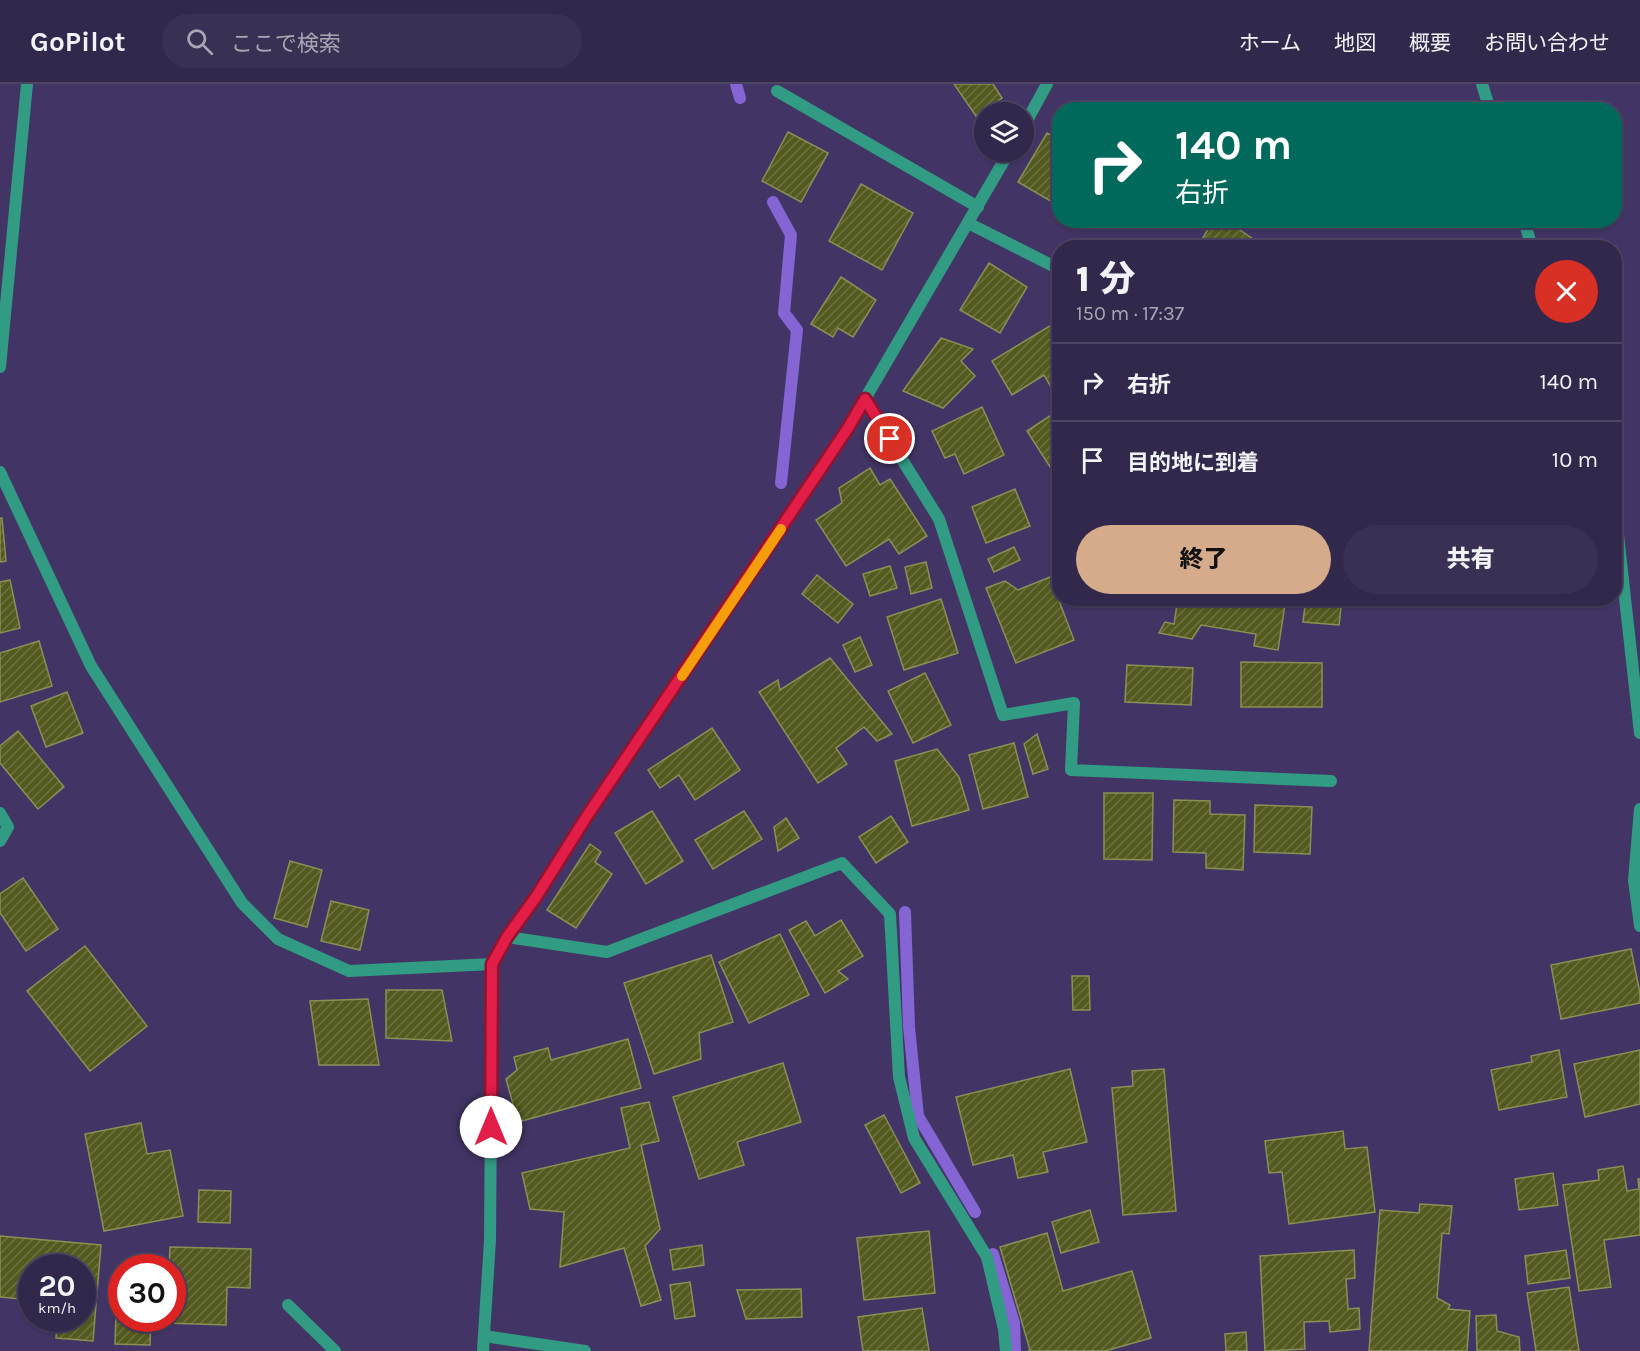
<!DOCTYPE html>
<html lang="ja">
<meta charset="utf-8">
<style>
:root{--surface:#32284c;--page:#3a3053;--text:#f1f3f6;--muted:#a8a6b5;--line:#4d4464;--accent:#d6ab8b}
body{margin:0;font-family:Karla,"Noto Sans JP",sans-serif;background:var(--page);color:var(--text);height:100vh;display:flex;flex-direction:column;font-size:22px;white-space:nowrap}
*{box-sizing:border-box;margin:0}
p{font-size:20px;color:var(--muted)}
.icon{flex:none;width:33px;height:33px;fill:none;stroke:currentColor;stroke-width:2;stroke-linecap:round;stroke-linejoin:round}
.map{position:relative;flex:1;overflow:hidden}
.drawer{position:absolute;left:1052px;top:156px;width:570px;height:366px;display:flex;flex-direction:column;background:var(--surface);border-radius:24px;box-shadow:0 2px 4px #0004,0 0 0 2px var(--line)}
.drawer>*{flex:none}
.hud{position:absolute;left:1052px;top:18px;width:570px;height:126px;border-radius:24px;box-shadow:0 2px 4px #0004,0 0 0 2px var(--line);background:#00695c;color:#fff;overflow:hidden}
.controls{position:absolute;left:974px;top:18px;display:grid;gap:12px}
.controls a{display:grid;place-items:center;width:60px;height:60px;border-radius:50%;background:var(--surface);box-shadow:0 2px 4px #0004,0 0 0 2px var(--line);font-size:30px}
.speed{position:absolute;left:18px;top:1170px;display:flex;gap:12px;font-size:30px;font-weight:700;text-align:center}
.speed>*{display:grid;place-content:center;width:78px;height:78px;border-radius:50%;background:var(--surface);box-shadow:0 2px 4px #0004,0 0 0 2px var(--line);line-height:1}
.speed small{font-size:15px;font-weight:400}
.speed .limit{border:9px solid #d22;background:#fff;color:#111}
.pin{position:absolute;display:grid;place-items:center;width:51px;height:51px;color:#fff;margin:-26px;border:3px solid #fff;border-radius:50%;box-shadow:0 2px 6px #0007}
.me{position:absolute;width:66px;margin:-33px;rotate:0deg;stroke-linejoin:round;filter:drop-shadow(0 0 4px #0008)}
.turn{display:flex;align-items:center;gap:21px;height:126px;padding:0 24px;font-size:27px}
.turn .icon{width:78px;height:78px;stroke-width:2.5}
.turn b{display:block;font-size:42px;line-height:51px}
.round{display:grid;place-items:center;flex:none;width:63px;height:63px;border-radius:32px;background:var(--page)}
.headline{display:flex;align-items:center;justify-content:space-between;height:102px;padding:0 24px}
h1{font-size:36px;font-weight:800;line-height:45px}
.cta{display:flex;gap:12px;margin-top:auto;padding:12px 24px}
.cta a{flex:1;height:69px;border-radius:36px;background:var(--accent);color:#111;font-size:24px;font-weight:800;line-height:69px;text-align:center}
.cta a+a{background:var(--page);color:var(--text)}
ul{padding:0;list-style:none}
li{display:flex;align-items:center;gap:18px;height:78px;padding:0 24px;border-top:2px solid var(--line)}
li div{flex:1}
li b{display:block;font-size:22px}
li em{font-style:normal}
header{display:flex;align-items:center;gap:36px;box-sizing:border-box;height:84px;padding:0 30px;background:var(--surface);border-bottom:2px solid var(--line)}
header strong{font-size:28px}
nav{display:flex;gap:33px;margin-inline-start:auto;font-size:21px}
.search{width:420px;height:54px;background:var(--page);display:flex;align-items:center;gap:15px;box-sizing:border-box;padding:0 21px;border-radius:33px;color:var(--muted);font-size:22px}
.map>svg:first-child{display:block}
</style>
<header>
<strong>GoPilot</strong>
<div class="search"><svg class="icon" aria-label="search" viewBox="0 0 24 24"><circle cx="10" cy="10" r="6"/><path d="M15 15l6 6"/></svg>ここで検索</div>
<nav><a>ホーム</a><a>地図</a><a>概要</a><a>お問い合わせ</a></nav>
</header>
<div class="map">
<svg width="1640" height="1267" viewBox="0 0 1640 1267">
<defs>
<pattern id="building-hatch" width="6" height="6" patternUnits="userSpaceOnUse" patternTransform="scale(1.5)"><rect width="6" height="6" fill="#545a1f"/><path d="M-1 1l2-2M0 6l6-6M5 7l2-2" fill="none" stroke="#6d7240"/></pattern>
</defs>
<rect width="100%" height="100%" fill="#423565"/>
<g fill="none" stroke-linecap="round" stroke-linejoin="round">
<!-- stream -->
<g stroke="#8564d4" stroke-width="12">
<polyline points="736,0 740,14"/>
<polyline points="773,118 791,151 784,229 797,246 781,399"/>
<polyline points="905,828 909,943 918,1032 975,1128"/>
<polyline points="993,1170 1014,1239 1015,1267"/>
</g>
</g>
<!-- building -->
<g fill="url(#building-hatch)" stroke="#899055" stroke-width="1.5">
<polygon points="954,0 993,0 1002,14 976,32"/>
<polygon points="788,48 828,69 801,118 762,97"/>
<polygon points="1047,49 1059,56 1059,122 1018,98"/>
<polygon points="861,100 913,129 882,186 829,157"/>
<polygon points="1211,140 1234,142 1266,164 1197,164"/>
<polygon points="989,179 1027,203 1000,249 960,226"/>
<polygon points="841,193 876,216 853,253 838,244 833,253 811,240"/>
<polygon points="1053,240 1059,250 1059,305 1054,308 1044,291 1012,311 992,277"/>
<polygon points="941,254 973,265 961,277 975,292 943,324 903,307"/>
<polygon points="982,323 1004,371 964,390 955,370 945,374 932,347"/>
<polygon points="1059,326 1059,397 1027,347"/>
<polygon points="870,384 880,401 890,395 927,452 899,470 889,455 846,482 816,436 842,419 839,404"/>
<polygon points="1015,405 1030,442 986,459 972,423"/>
<polygon points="0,434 2,434 6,477 0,478"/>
<polygon points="1014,463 1020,476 994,488 988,475"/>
<polygon points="926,478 932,504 911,510 905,483"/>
<polygon points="890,482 897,504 870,512 863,490"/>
<polygon points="817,491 853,520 838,539 802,510"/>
<polygon points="1050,493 1074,556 1016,579 986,504 1005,497 1018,506"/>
<polygon points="10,496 20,544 0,549 0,498"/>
<polygon points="1178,514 1286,514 1278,566 1254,562 1256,550 1201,541 1192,555 1159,549 1165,538 1174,540"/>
<polygon points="1306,514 1342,514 1339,541 1303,538"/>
<polygon points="941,515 958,569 904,586 887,533"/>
<polygon points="860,553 872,581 855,588 843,561"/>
<polygon points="39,557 52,602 0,618 0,569"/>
<polygon points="830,574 892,650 877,657 864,643 836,664 847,680 818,699 759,608 778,596 780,606"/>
<polygon points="1241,578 1322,579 1322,623 1241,623"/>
<polygon points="1127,581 1193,584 1191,621 1125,618"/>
<polygon points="925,589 951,641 913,659 888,607"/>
<polygon points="67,608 83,649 46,663 31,622"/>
<polygon points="712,644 740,686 695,716 679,691 660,704 648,686"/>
<polygon points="18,647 64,703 38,725 0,679 0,662"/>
<polygon points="1037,650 1048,685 1033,690 1024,660"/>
<polygon points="1014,659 1028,713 983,725 969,671"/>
<polygon points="937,665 959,693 969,726 912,742 895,677"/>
<polygon points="1104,709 1153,709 1152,776 1104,775"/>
<polygon points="1174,716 1210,717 1210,730 1245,731 1243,786 1206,784 1206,769 1173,768"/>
<polygon points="1255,721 1312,723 1310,770 1254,768"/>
<polygon points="652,727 683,777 646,800 615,749"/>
<polygon points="744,727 762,755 713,785 695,756"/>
<polygon points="891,732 908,758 876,779 859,753"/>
<polygon points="786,734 799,754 778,767 774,743"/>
<polygon points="590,760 601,768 595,778 612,790 576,844 547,826"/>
<polygon points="290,777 322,786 307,843 274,834"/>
<polygon points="23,794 58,845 26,867 0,829 0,810"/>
<polygon points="331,817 369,826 360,866 321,857"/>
<polygon points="841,836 863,872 838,887 848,895 825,909 789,846 806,837 815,852"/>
<polygon points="780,850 809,911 749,939 719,878"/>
<polygon points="85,862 147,942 90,987 27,907"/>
<polygon points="1631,865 1640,909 1640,919 1561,935 1551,881"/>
<polygon points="711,871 733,938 699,949 701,975 654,990 624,899"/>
<polygon points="1072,892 1089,892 1090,926 1073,926"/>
<polygon points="386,906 442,906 452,957 386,954"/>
<polygon points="368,915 379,981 319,981 310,917"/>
<polygon points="628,955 641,1004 518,1038 506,995 517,986 514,973 548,964 551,976"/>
<polygon points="1559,966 1567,1013 1499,1026 1491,986 1532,978 1531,972"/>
<polygon points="1640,966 1640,1020 1585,1033 1574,980"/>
<polygon points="783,979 801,1038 737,1058 744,1081 699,1095 673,1013"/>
<polygon points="1070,985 1087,1058 1043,1068 1048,1088 1018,1094 1013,1071 973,1081 956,1013"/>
<polygon points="1164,985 1176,1127 1123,1131 1112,1004 1133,1002 1132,987"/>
<polygon points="649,1018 659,1057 641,1061 660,1145 645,1162 661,1216 641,1222 624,1164 560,1183 564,1128 530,1125 522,1089 630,1064 621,1024"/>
<polygon points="884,1031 920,1099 901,1109 865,1041"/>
<polygon points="141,1039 147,1070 170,1066 183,1132 104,1147 85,1050"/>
<polygon points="1343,1047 1345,1065 1367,1063 1375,1128 1289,1140 1282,1088 1269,1089 1265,1057"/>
<polygon points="1623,1082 1627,1107 1639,1105 1638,1095 1640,1095 1640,1151 1604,1156 1611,1203 1579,1207 1563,1101 1599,1096 1598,1086"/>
<polygon points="1553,1089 1558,1121 1519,1126 1515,1095"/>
<polygon points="199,1106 231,1107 230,1139 198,1138"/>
<polygon points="1420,1120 1452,1122 1449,1150 1442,1149 1437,1214 1450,1221 1448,1225 1470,1227 1467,1267 1369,1267 1380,1126 1419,1129"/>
<polygon points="1090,1126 1099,1158 1061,1169 1052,1138"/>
<polygon points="929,1147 935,1209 864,1216 857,1154"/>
<polygon points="1047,1149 1063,1207 1132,1187 1151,1254 1105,1267 1028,1267 1030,1266 1000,1163"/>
<polygon points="0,1152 101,1161 93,1257 56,1254 58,1234 82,1234 82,1184 32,1184 32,1216 0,1213"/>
<polygon points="702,1161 704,1181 673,1186 670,1166"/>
<polygon points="170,1163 251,1165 250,1204 227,1203 226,1241 167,1239 168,1234 172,1234 172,1184 169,1184"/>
<polygon points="1354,1166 1355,1194 1346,1195 1348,1225 1359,1224 1360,1245 1330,1248 1329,1237 1304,1238 1305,1265 1265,1267 1260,1172"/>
<polygon points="1566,1166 1570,1194 1528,1200 1525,1172"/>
<polygon points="690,1198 695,1232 675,1235 670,1201"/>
<polygon points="1569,1203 1579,1267 1536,1267 1527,1209"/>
<polygon points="117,1204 122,1204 122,1234 151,1234 150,1261 115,1260"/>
<polygon points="801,1205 802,1233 746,1235 737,1206"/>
<polygon points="922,1224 929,1267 863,1267 858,1233"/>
<polygon points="1496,1231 1497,1247 1519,1253 1520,1267 1477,1267 1476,1232"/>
<polygon points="1246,1248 1247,1267 1226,1267 1225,1250"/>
</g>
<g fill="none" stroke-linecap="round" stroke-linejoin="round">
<!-- lane -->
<polyline stroke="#329b83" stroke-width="12" points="288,1221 335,1267"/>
<!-- street -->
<g stroke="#329b83" stroke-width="12">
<polyline points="1482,0 1490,26"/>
<polyline points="777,7 978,123"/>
<polyline points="1023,44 1047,0"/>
<polyline points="1524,136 1532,164"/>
<polyline points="968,139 1059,185"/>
<polyline points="0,283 27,0"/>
<polyline points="865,316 939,435 1003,631 1074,619 1071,686 1331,697"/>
<polyline points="0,388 91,582 242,819 278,855 349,887 492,880"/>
<polyline points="1614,436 1618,451 1640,649"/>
<polyline points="1640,725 1634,796 1640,842"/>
<polyline points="0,729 8,743 0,757"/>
<polyline points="507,853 607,868 842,779 890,830 899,993 914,1054 987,1173 1004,1245 1006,1267"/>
<polyline points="484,1252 585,1267"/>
<polyline points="483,1267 490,1156 492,880 507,853 536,813 585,735 848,344 1009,68"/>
</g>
</g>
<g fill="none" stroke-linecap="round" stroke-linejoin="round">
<!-- route casing -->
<g stroke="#92132f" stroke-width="15">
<polyline id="route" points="491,1043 492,880 507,853 536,813 585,735 848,344 865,315 890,355"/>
</g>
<!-- route -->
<use href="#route" stroke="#e11d48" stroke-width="10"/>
<!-- slow -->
<polyline stroke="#f59e0b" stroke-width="10" points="682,592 781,445"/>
</g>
</svg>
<div class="controls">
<a><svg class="icon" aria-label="layers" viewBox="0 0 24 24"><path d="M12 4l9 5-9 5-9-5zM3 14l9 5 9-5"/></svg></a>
</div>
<div class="speed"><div>20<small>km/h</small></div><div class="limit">30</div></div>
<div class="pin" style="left:890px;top:355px;background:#d93025"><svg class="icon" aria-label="arrive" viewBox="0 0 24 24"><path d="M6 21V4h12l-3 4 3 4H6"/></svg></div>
<svg class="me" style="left:491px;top:1043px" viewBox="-20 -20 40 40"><circle r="19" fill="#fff"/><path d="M0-13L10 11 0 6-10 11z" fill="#e11d48"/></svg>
<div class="hud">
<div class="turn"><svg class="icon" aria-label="right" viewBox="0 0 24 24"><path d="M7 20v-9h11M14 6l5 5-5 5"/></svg><div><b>140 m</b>右折</div></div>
</div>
<section class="drawer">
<div class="headline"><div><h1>1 分</h1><p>150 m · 17:37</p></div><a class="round" style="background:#d93025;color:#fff"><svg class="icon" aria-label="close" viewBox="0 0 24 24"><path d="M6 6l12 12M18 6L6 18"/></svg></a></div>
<ul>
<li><svg class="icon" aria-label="right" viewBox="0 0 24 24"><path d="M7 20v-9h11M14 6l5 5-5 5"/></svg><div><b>右折</b></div><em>140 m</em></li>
<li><svg class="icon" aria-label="arrive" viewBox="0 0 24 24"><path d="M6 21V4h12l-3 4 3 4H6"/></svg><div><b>目的地に到着</b></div><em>10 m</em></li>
</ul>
<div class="cta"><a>終了</a><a>共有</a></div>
</section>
</div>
